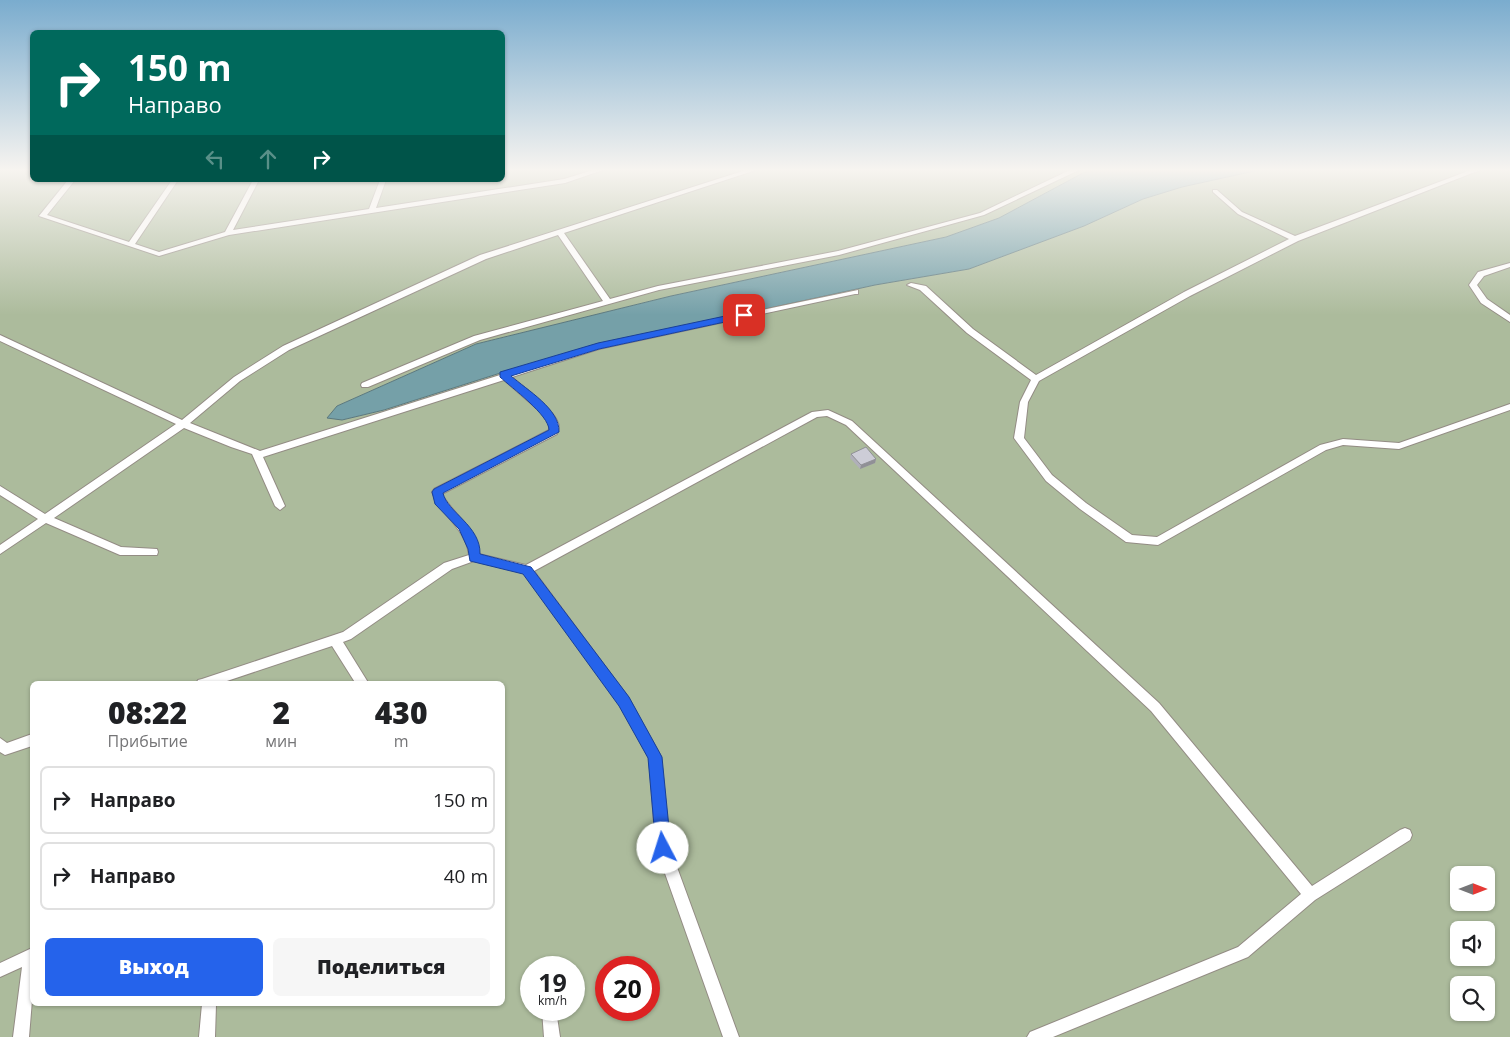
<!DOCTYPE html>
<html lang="ru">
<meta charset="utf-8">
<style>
:root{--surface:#fff;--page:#f6f6f6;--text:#202124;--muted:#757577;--line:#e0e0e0;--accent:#2563eb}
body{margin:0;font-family:"Open Sans",sans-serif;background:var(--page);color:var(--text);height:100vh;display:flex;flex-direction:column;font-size:19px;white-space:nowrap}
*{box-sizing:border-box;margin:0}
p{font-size:16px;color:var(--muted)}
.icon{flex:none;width:28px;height:28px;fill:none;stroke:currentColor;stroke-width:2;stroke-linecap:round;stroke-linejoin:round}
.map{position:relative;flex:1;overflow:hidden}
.side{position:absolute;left:30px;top:681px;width:475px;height:325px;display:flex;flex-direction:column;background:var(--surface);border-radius:8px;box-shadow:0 1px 4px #0004}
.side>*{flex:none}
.top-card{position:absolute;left:30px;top:30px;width:475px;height:152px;border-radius:8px;box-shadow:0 1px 4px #0004;background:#00695c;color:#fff;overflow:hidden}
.needle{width:32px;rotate:90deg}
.buttons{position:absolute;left:1450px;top:866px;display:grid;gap:10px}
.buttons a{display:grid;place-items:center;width:45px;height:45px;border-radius:8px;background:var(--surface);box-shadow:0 1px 4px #0004;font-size:25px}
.speed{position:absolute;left:520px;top:956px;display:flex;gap:10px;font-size:25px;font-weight:700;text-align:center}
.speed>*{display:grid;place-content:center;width:65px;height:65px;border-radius:50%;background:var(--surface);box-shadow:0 1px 4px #0004;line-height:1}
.speed small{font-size:12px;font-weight:400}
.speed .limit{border:8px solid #d22;background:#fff;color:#111}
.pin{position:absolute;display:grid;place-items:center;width:42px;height:42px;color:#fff;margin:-21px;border-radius:10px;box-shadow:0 2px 8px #0006}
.me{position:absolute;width:55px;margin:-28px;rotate:355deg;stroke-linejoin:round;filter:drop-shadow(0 0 4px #0008)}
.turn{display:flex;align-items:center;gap:18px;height:105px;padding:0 15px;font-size:22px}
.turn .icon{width:65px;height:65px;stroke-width:2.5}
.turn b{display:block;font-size:35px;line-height:42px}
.lanes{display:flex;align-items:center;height:48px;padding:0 15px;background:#0003;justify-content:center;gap:25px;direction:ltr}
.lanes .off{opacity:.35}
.eta{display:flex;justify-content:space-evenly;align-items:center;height:85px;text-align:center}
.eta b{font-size:30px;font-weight:800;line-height:35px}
.primary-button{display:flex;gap:10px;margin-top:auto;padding:10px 15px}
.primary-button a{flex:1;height:58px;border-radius:8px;background:var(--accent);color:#fff;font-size:20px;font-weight:800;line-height:58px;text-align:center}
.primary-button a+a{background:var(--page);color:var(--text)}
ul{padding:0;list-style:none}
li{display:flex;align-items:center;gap:15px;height:68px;margin:0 10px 8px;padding:0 5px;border:2px solid var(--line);border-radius:8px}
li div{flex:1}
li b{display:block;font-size:19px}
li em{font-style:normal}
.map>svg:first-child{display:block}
</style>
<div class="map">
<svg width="1510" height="1037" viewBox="0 0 1510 1037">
<rect width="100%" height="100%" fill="#ede6dd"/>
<!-- green -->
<path fill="#acbb9c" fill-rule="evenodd" d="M0,170H32V180H502L503,170H1099L1083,173L999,218L946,237L671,296L476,344L337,406L342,420L384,410L513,369L624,340L875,285L969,269L1084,226L1143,199L1182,187L1259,170H1510V1037H0ZM32,684H502V1004H32ZM1459,875H1486V902H1459ZM1459,930H1486V958H1459ZM531,968H574V1010H531ZM606,968H649V1010H606ZM1459,985H1486V1012H1459Z"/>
<!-- water -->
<polygon fill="#75a0a8" stroke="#5b787d" points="1099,170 1259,170 1182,187 1143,199 1084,226 969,269 875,285 624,340 513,369 384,410 342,420 327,418 337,406 476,344 671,296 946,237 999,218 1083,173"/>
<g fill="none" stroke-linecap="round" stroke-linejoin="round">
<!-- service casing -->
<g stroke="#938c84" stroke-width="2">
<g id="service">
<polygon points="593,170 603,170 565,183 229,235 159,256 39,216 68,180 75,180 47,215 129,242 172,180 178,180 135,244 159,252 225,232 253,180 259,180 233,230 369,209 380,180 386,180 376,208 564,179"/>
<path d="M746,170H756L564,233L610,299L658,286L838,251L980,213L1070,170H1079L984,215L839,255L659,290L480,340L368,387H362L361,385L362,383L474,336L603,301L558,235L486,259L289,350L240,381L190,423L260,451L500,375L501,373H507L598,344L858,290V294H855L599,349L512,377C523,387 554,410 558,423C560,426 558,431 557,434L442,494L445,499C458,518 476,529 479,554L526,565L812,412L828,410L852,421L1159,703L1312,886L1400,830L1405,828L1410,830L1412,835L1410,840L1315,900L1248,957L1053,1037H1027L1030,1032L1238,947L1301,894L1151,711L846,425L827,416L817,417L534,571L628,697L659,753L661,757L670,848L739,1037H723L656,848L649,758L620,705L524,573L474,561L452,569L351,639L343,642L369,684H356L332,646L218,684H196L198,680L202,679L343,632L444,563L469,555C466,528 441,516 432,492L434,489L549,430V423L544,415L504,380L263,457L285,506L280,510L275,506L252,454L231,447L184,428L54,518L121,547L157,549L158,552L157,555H120L46,523L0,554V545L38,519L0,495V486L45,514L176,424L0,341V335L182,420L234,377L283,346L480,255Z"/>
<polygon points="1471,170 1480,170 1298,241 1190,296 1039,381 1028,402 1024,438 1052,475 1086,503 1132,535 1157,537 1320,445 1343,439 1399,443 1510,404 1510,410 1399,449 1343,445 1326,450 1158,545 1126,542 1080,509 1046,481 1014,438 1020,402 1031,380 967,333 920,290 907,285 911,283 926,286 973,329 1036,375 1184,292 1289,239 1238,214 1213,192 1213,190 1217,190 1242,212 1295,236"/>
<polygon points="1510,263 1510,267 1484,276 1477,285 1487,299 1510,315 1510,322 1481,303 1469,285 1478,272"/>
<polygon points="32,734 32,746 5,755 0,752 0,738 7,743"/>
<polygon points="32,948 32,1000 29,1037 13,1037 22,967 0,977 0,963"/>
<polygon points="202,1004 216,1004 215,1037 199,1037"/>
<polygon points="542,1010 556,1010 560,1037 544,1037"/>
</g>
</g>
<!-- service -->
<use href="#service" fill="#fff" fill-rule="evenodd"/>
</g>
<!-- wall -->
<polygon fill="#b0b0b9" points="851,454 876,459 875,463 860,469 850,458"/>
<!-- shaded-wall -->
<polygon fill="#909096" points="876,459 875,463 860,469 861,465"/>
<!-- building -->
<polygon fill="#cdcdd7" stroke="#909096" points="866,447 876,459 861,465 851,454"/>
<!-- sky -->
<linearGradient id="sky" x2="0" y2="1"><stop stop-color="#7aacce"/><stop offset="0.54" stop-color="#f7f4f0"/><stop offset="1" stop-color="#f7f4f0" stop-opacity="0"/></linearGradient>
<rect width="1510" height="315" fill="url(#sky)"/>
<!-- route -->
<path fill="#2563eb" stroke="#184099" d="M744,312L748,313V317L599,349L511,376C527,390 560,409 559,432L443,493C447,512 481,526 480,554L531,567L629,697L662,757L671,848L669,854L663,856L658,854L656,848L648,758L619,706L523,574L470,561L468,549L459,529L435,504L432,492L434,489L549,430C549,415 512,388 500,377V372L598,343Z"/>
</svg>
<div class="buttons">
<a><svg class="needle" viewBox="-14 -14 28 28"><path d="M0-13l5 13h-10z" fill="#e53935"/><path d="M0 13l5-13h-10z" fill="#757577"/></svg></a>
<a><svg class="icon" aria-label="sound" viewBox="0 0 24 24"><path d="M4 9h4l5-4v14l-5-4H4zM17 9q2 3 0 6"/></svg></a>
<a><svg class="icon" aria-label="search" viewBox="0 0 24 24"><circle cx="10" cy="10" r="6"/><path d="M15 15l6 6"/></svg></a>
</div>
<div class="speed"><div>19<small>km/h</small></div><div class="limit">20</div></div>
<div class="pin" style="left:744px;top:315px;background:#d93025"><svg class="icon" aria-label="arrive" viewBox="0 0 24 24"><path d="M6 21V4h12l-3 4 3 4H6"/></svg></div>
<svg class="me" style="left:663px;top:848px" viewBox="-20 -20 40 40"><circle r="19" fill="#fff"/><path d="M0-13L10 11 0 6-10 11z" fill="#2563eb"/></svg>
<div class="top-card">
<div class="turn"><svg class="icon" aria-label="right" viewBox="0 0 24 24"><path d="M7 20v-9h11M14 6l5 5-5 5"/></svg><div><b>150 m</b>Направо</div></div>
<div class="lanes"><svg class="icon off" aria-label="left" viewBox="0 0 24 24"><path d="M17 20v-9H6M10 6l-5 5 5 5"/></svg><svg class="icon off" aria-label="ahead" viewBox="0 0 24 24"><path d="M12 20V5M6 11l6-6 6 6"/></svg><svg class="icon" aria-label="right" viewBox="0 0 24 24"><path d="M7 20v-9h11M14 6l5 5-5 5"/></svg></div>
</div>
<section class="side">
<div class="eta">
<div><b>08:22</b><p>Прибытие</p></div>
<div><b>2</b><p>мин</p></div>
<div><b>430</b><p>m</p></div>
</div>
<ul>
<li><svg class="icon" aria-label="right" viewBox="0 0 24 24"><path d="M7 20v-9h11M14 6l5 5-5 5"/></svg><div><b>Направо</b></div><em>150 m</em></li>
<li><svg class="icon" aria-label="right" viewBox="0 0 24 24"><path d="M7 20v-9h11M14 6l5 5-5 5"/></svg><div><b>Направо</b></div><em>40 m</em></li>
</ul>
<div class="primary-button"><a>Выход</a><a>Поделиться</a></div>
</section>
</div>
